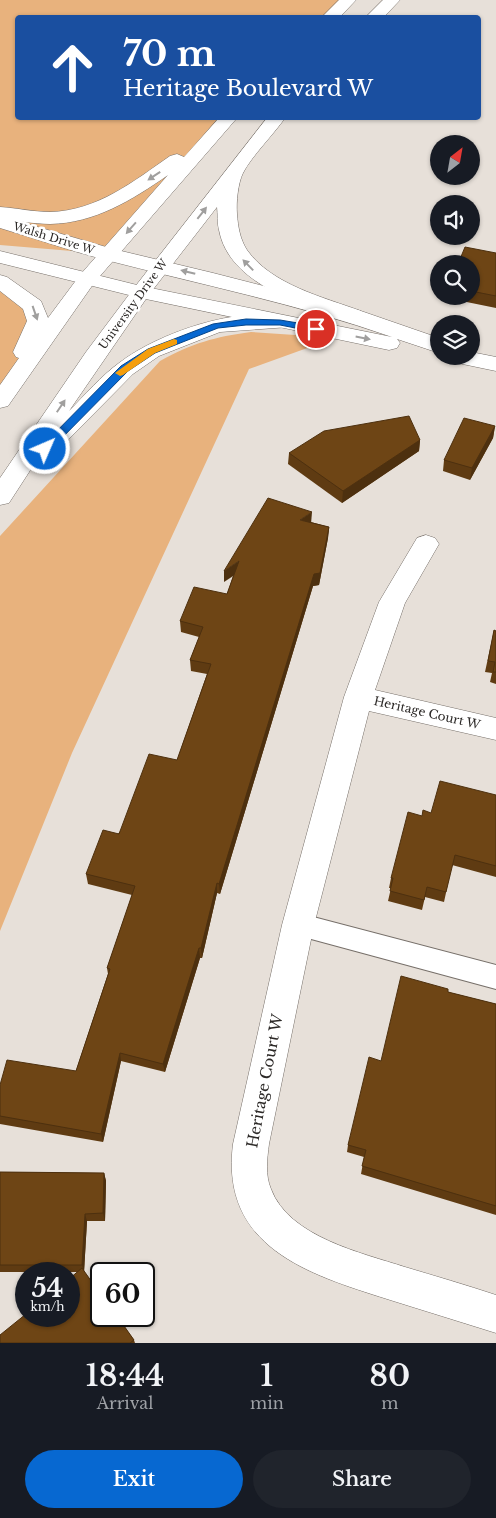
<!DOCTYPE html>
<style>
:root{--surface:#171b24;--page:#20242c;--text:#f1f3f6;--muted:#9ea1a6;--accent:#0768d1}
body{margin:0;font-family:"Libre Baskerville",serif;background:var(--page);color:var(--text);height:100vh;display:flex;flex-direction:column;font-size:19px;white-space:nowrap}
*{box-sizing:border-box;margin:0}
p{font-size:16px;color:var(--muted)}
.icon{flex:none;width:28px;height:28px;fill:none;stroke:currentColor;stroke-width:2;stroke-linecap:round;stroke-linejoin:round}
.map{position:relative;height:1343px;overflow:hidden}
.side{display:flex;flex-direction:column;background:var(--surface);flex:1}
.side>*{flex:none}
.top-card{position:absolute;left:15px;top:15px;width:466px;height:105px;border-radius:5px;box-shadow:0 1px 4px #0004;background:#1a4fa0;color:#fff;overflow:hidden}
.needle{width:32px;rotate:31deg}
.fabs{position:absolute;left:430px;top:135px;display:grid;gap:10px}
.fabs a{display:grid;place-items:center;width:50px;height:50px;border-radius:50%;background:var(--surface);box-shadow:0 1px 4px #0004;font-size:25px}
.speed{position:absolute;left:15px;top:1262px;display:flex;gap:10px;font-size:25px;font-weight:700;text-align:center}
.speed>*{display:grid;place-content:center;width:65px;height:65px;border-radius:50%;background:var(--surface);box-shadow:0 1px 4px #0004;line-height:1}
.speed small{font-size:12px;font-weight:400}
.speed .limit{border:2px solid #111;border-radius:8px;background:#fff;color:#111}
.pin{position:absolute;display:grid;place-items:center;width:42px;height:42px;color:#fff;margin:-21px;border:2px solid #fff;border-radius:50%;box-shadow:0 1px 5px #0007}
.me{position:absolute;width:55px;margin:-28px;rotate:45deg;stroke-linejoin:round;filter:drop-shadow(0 0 4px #0008)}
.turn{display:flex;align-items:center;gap:18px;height:105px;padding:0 25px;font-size:22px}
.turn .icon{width:65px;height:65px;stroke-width:2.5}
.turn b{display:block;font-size:35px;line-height:42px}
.eta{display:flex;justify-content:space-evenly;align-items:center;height:85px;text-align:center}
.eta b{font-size:30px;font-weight:600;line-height:35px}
.cta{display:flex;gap:10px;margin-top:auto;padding:10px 25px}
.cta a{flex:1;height:58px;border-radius:30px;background:var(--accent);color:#fff;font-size:20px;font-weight:600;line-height:58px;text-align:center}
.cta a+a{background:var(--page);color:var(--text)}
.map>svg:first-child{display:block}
</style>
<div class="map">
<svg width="496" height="1343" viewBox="0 0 496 1343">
<rect width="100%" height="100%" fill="#e7e0d9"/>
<!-- green -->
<g fill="#e8b27d">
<polygon points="0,0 348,0 329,17 18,18 18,118 228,118 108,254 0,245"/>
<polygon points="0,281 38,321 0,401"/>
<path d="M251,332L310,336V347L249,369L72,753L0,931V536L160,361C193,343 214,337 251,332Z"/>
</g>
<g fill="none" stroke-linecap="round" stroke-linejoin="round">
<!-- lane casing -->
<g stroke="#766f69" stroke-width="2">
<polygon id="lane" points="298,913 496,965 496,989 289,933 285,925 289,917"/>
</g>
<!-- street casing -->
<g stroke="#766f69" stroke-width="1">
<path id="street" d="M426,535L435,538L439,544L405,603L375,690L496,718V740L369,711L314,925L269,1144C267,1159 265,1175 271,1189C289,1237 362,1253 405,1267C435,1276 466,1285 496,1295V1333C460,1322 423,1310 387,1299C308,1274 220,1247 233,1144L282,925L344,697L379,602L417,538Z"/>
</g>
<!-- secondary casing -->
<g stroke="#766f69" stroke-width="1">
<g id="secondary">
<path d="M0,216L113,249L213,273L361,311L439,338V353L397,339L400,343L397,348L389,350L141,298L0,263V251L141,286L392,337C297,304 199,284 102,259C68,250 34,238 0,228Z"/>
<polygon points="471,352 496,357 496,371 448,361 445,356 471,356"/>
</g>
</g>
<!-- primary casing -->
<g stroke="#766f69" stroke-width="1">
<g id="primary">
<polygon points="339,0 356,0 339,18 321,18"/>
<polygon points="383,0 400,0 383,18 365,18"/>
<path d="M219,118H237L94,283L8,406L0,408V385L19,358L16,357L13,352L27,321L23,309L0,291V275L7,277L41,301L48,318L80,275L168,175C132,200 95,223 50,224C33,224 16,220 0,219V207C17,208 33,212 50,212C97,211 134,181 170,156L177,154L184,157Z"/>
<path d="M267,118H285C274,134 251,157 243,173C238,183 236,202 237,214C238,227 240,239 247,250C272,285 323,297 361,311L364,316L361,321L353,322L345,321C301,304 229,284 219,230C217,223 218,214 217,207L148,296L69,411C85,395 101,376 119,363C158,333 239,305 289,317L292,322L289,327L220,332L159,356L133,374L59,449L51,451L44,449L9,503L0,505V478L86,352L134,288Z"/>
</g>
</g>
<!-- lane -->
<use href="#lane" fill="#fff" fill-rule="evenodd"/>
<!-- street -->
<use href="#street" fill="#fff" fill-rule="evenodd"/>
<!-- secondary -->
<use href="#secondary" fill="#fff" fill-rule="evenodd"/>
<!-- primary -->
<use href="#primary" fill="#fff" fill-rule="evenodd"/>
</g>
<!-- wall -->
<g fill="#5f3b12">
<polygon points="496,253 496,308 447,298 447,296 471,296 471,264"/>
<polygon points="495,426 493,438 470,480 443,471 444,460"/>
<polygon points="420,440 419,451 342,503 288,464 289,453"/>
<polygon points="311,522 329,527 328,538 319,585 313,586 220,894 217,893 202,958 200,958 165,1072 121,1061 103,1142 0,1124 0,1085 76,1071 108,974 107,968 132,895 88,884 86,874 177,760 207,674 191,671 190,660 199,637 181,632 180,621 227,594 233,576 224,582"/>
<polygon points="494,630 496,631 496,684 490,682 492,673 485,672"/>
<polygon points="496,795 496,877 452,865 444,902 425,897 422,910 388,901 391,888 389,888 391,878 422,816"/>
<polygon points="448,992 496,1004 496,1215 361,1174 364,1157 347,1152 348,1145 381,1061"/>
<polygon points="0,1172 104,1173 106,1181 105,1221 87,1221 84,1272 134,1340 135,1343 0,1343 78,1272 0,1272"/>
</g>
<!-- shaded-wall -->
<g fill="#4d300f">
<polygon points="495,426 493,438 470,480 472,468"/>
<polygon points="420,440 419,451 342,503 343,491"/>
<polygon points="312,512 311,524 300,520"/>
<polygon points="329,527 328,538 319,585 313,586 220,894 219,884 314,574"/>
<polygon points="239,561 239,572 224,582 224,571"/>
<polygon points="217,883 217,893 202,958 201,948"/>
<polygon points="199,948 200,958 165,1072 163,1064"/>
<polygon points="120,1053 121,1061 103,1142 101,1134"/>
<polygon points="104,1173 106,1181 105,1221 103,1213"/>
<polygon points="85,1214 87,1221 84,1272 82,1265"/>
</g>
<!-- building -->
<g fill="#6e4515" stroke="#4d300f">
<polygon points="465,247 496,253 496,296 471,291 471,264 458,264"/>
<polygon points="409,416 420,440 343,491 289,453 324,431"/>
<polygon points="464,418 495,426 472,468 444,460"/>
<polygon points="268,498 312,512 300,520 329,527 320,573 314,574 219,884 217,883 201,948 199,948 163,1064 120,1053 101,1134 0,1116 0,1085 7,1060 76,1071 110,969 107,968 135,886 86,874 103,830 119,834 149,754 177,760 211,664 190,660 203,627 180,621 194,587 227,594 239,561 224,571"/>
<polygon points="494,630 496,631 496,672 493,672 495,662 488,661"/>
<polygon points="440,781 496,795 496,866 455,855 446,892 427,887 424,900 390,891 393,878 391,878 408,812 422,816 423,810 431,813"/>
<polygon points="401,976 448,989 448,992 496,1004 496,1206 362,1166 366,1150 348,1145 369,1057 381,1061"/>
<polygon points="0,1172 104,1173 103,1213 85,1214 82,1265 0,1265"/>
<polygon points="82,1268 101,1295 101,1316 117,1316 134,1340 130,1343 0,1343 0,1335 26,1314 26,1316 69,1316 69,1279"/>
</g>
<!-- one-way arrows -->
<defs><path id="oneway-solid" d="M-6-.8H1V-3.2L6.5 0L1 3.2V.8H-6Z" transform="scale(1.25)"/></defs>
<g fill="#a09f9e">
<use href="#oneway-solid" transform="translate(154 176) rotate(146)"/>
<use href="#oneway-solid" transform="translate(202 213) rotate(-52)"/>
<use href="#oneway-solid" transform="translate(131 228) rotate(131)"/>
<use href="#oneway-solid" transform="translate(248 265) rotate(-134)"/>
<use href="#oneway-solid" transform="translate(188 272) rotate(-166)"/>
<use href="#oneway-solid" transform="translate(35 313) rotate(71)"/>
<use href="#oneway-solid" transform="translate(363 338) rotate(11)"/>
<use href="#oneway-solid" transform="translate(61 406) rotate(-56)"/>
</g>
<!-- route -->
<polygon fill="#0768d1" stroke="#054488" points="246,319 280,320 316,326 320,329 316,332 280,325 246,325 218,328 155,353 128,371 48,452 41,452 41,447 121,366 148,349 213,324"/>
<!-- slow -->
<polygon fill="#f59e0b" points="174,339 177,340 177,344 155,353 123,375 120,376 115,373 148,349"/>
<g text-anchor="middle" stroke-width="5" stroke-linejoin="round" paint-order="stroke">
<!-- far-street labels -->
<g font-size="11" fill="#2c2927" stroke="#fff">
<text transform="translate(54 238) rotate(17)" y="4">Walsh Drive W</text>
<text transform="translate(133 304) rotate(-54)" y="4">University Drive W</text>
</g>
<!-- street labels -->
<g font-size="12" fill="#2c2927" stroke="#fff">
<text transform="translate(427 713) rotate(13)" y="4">Heritage Court W</text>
</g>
<!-- near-street labels -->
<g font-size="15" fill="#2c2927" stroke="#fff">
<text transform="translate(265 1081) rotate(-79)" y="5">Heritage Court W</text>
</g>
</g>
</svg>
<div class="fabs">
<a><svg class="needle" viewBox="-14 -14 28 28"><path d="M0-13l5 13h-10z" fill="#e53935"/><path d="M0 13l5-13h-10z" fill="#9ea1a6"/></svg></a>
<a><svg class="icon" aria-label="sound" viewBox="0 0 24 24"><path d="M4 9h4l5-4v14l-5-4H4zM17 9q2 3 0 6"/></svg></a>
<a><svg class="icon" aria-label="search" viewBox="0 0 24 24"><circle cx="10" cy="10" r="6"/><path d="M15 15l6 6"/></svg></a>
<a><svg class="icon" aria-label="layers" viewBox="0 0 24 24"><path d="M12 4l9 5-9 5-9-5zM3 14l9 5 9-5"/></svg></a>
</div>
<div class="speed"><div>54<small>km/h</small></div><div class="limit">60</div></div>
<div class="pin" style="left:316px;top:329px;background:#d93025"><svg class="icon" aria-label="arrive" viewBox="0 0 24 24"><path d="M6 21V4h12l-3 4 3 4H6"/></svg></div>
<svg class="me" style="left:45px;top:449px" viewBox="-20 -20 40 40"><circle r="17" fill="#0768d1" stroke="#fff" stroke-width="3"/><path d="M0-11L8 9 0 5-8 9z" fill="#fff"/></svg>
<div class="top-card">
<div class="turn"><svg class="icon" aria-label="ahead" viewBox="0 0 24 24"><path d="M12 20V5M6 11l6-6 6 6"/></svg><div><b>70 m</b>Heritage Boulevard W</div></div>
</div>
</div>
<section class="side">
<div class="eta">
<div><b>18:44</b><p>Arrival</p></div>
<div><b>1</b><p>min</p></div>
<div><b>80</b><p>m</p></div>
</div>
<div class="cta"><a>Exit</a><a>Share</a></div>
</section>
